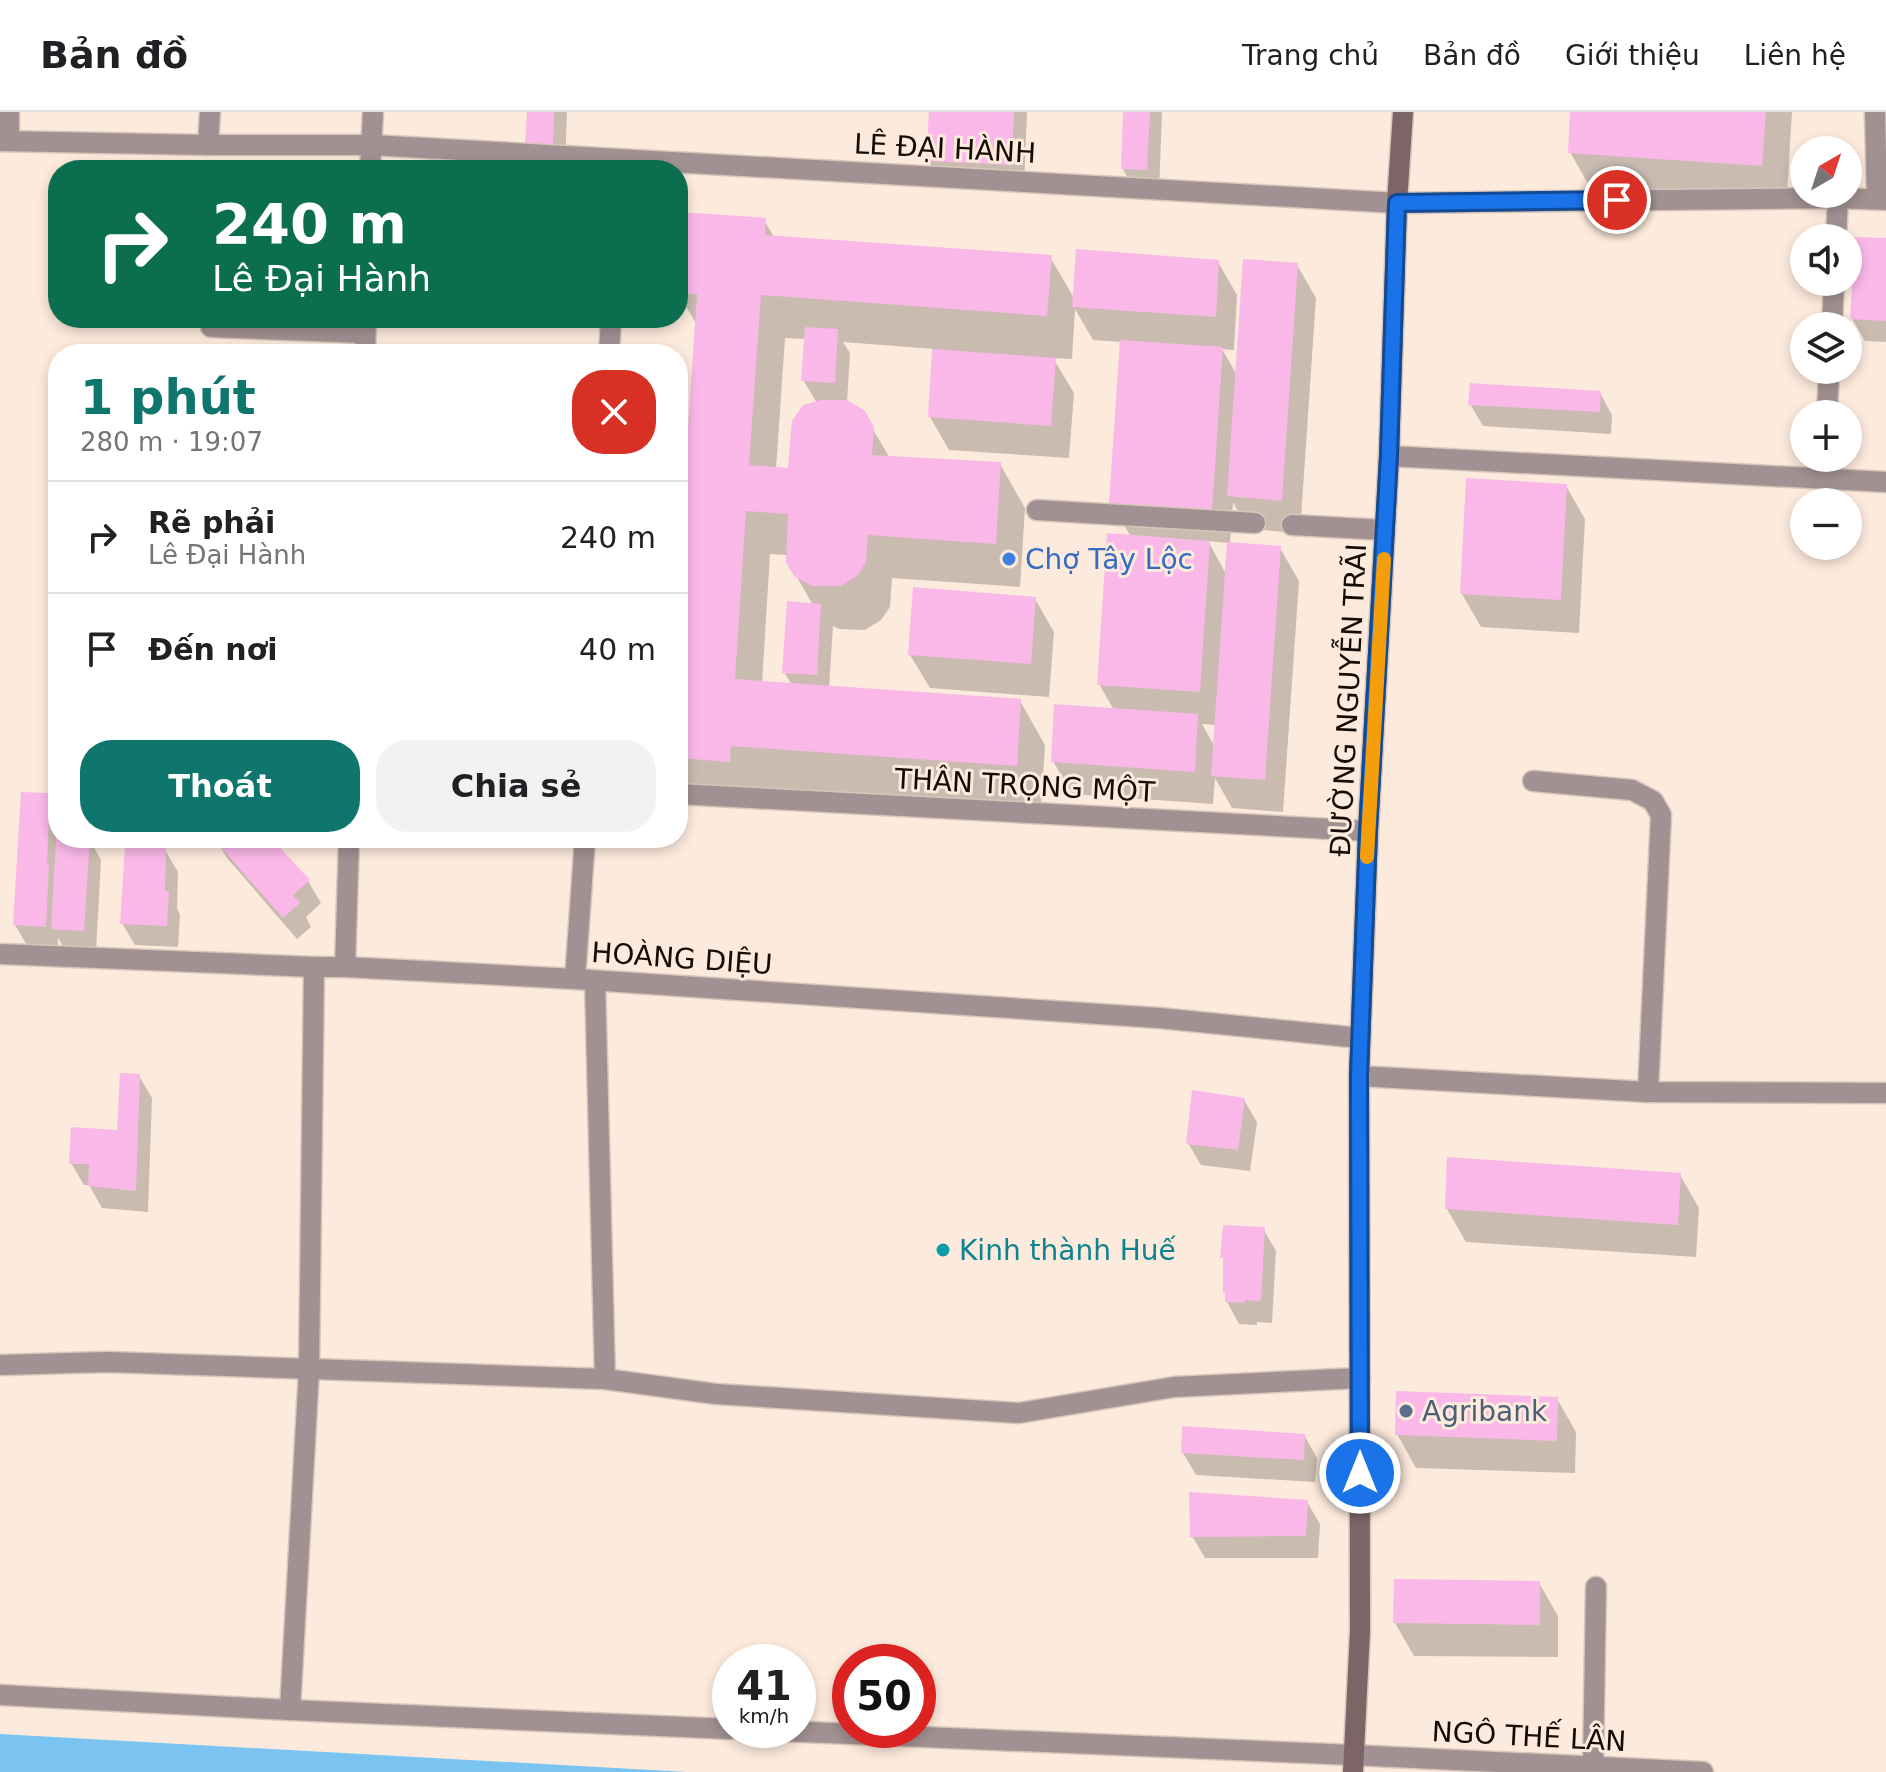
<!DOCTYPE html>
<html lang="vi">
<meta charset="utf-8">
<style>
:root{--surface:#fff;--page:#f2f2f2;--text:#202124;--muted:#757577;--line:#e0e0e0;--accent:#0f766e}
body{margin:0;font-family:"DejaVu Sans",sans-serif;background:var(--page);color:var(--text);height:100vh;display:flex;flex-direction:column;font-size:30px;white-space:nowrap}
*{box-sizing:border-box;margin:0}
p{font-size:26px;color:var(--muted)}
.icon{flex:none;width:44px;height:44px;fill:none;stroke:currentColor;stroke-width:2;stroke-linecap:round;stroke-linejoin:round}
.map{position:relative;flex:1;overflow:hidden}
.side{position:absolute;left:48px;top:232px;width:640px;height:504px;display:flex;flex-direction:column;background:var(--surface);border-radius:32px;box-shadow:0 4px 12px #0003}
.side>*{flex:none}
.hud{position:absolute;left:48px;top:48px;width:640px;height:168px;border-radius:32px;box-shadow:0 4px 12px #0003;background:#0b6e4f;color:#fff;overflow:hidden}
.needle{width:52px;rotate:39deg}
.controls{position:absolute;left:1790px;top:24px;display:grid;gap:16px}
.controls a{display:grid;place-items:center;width:72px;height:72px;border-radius:50%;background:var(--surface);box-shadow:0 4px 12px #0003;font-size:40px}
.speed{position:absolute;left:712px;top:1532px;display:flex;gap:16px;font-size:40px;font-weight:700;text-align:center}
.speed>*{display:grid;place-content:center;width:104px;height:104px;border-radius:50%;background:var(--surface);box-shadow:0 4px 12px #0003;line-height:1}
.speed small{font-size:20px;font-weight:400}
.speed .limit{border:12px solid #d22;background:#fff;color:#111}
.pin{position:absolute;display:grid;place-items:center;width:68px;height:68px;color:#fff;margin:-34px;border:4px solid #fff;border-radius:50%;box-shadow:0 2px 8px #0007}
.me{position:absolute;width:88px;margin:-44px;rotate:0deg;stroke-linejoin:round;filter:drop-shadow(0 0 6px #0008)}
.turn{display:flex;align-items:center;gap:28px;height:168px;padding:0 32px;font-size:36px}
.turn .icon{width:104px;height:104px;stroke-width:2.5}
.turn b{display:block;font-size:56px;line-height:68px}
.round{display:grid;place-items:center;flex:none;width:84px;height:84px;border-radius:32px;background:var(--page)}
.headline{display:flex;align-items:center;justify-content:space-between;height:136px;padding:0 32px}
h1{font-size:48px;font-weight:800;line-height:60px;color:var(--accent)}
.action{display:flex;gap:16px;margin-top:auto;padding:16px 32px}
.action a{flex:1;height:92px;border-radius:32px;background:var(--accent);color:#fff;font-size:32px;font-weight:800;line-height:92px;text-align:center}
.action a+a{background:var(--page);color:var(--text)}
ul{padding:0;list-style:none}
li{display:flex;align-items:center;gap:24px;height:112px;padding:0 32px;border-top:2px solid var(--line)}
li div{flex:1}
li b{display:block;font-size:30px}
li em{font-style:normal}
header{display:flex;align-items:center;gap:48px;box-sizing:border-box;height:112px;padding:0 40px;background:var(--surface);border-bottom:2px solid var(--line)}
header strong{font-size:38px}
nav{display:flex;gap:44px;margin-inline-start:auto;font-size:28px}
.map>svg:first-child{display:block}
</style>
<header>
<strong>Bản đồ</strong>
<nav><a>Trang chủ</a><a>Bản đồ</a><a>Giới thiệu</a><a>Liên hệ</a></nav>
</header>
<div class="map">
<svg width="1886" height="1660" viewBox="0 0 1886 1660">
<rect width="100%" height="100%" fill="#fceadc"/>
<!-- water -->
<polygon fill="#7bc4f2" points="0,1622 687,1660 0,1660"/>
<!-- shadow -->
<g fill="#0003" fill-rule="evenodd">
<polygon points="529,0 567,0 565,55 540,54 527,32"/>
<polygon points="934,0 1027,0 1024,74 941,70 928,48"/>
<polygon points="1125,0 1162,0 1159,79 1135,79 1123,57"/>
<polygon points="1572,0 1792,0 1786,97 1595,84 1570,40"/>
<path d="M764,108L774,125L1050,145L1074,186L1218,150L1237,183L1234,238L1222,237L1237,263L1297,153L1316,186L1300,421L1248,417L1233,390L1230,432L1280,436L1299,469L1283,700L1232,696L1215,666L1213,692L1072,682L1053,649L1114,598L1099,572L1131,425L1111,391L1122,230L1093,228L1075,197L1072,247L1053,246L1074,281L1069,346L949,338L930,305L934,237L843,230L850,241L847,290L863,301L890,346L1000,352L1025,396L1020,475L892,466L890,495L881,508L865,518L839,517L833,514L829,576L1020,589L1045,633L1041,697L678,687V471L680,441L678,437V333L689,334L697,213L678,181ZM785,226L806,227L803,268L817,291L790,358L776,357ZM1208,429L1228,431L1226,462ZM770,442L788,443V450L813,493L784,560L792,573L762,571ZM1202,612L1216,613L1215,635Z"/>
<polygon points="1886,128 1886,230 1865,229 1852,207"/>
<polygon points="1600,281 1612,303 1611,322 1483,314 1470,292"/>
<polygon points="1566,374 1585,407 1579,521 1481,515 1462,482"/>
<polygon points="1035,487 1054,520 1049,585 930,576 910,543"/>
<polygon points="49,683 58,699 58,726 89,726 101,748 96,840 66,839 58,826 58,836 28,835 15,813"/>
<polygon points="215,726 269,726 308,769 321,791 306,805 311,815 297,827 227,746"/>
<polygon points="165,738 178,760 177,796 180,803 178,835 135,833 122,811"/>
<polygon points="139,964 152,986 148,1100 102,1096 89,1073 84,1073 71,1051 119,1020"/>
<polygon points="1244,988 1257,1010 1250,1059 1201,1053 1188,1031"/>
<polygon points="1680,1063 1699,1096 1696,1145 1466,1130 1447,1097"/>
<polygon points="1263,1117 1276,1139 1272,1211 1257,1210 1257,1213 1239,1212 1227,1190 1225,1180 1225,1150 1222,1145"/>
<polygon points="1557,1287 1576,1320 1575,1361 1416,1356 1397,1322"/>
<polygon points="1304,1323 1317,1346 1315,1370 1196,1363 1183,1341"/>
<polygon points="1307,1390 1320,1412 1318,1446 1205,1446 1192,1424"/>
<polygon points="1539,1471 1558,1504 1558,1545 1414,1544 1395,1511"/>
</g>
<!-- building -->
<g fill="#fab8e8">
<polygon points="527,0 554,0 553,34 525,33"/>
<polygon points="929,0 1014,0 1012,53 926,49"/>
<polygon points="1123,0 1150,0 1147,58 1121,57"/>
<polygon points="1570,0 1766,0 1762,54 1568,41"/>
<polygon points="681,100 766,106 765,123 1052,143 1047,204 761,183 749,353 788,356 792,309 803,293 822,288 847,288 865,299 874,315 872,343 1001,350 996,432 868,423 866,450 857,464 840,474 812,474 794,464 786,450 788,402 746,399 735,567 1021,587 1017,654 731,634 730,650 678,646 678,443 680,412 678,412 678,331 687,331 697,182 678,181"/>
<polygon points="1855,125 1886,126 1886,209 1850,207"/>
<polygon points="1076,137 1219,148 1216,205 1072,195"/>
<polygon points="1243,147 1298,151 1282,389 1227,384"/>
<polygon points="805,215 838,217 835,271 801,269"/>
<polygon points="1120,228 1223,235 1212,399 1109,391"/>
<polygon points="932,237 1056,246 1051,314 928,305"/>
<polygon points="1470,271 1601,279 1600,300 1468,293"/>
<polygon points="1466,366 1567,372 1561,488 1460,482"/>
<polygon points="1107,421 1210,429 1200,580 1097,573"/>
<polygon points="1227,430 1281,434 1265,668 1211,664"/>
<polygon points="913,475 1036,485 1031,552 908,543"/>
<polygon points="787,489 821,492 817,563 782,561"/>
<polygon points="1054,592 1198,602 1195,660 1051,650"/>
<polygon points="21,680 50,681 47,751 49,751 46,815 13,813"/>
<polygon points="56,726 90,726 84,819 51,817"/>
<polygon points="213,726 271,726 310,768 293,783 300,791 283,806"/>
<polygon points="125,733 166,736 165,779 169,779 167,814 120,812"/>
<polygon points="120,961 140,962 136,1079 88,1074 89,1052 69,1052 71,1015 117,1018"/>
<polygon points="1192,978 1245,986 1238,1038 1186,1032"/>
<polygon points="1447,1045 1681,1061 1678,1113 1445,1097"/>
<polygon points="1223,1113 1265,1115 1261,1189 1245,1188 1245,1191 1225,1190 1225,1181 1223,1181 1223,1146 1220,1146"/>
<polygon points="1396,1279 1558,1285 1557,1329 1395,1323"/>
<polygon points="1182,1314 1305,1322 1304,1348 1181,1341"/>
<polygon points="1189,1380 1308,1388 1306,1424 1190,1425"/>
<polygon points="1394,1467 1540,1469 1540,1513 1393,1511"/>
</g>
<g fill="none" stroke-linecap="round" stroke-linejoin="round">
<!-- service casing -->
<g stroke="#d7c6ba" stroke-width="23">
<g id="service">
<polyline points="1875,0 1877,87"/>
<polyline points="1836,126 1838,86"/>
<polyline points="1832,214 1834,170"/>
<polyline points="211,215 365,221"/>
<polyline points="1827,302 1829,258"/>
<polyline points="1389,344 1886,370"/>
<polyline points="1824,367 1825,346"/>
<polyline points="1037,398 1255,411"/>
<polyline points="1292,413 1385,418"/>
<polyline points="1533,669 1632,678 1653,689 1661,703 1648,980"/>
<polyline points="1593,1655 1596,1475"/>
</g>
</g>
<!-- minor casing -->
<g stroke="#d7c6ba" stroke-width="23">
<g id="minor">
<polyline points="0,29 208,33 371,33 1397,91 1838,86 1886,88"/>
<polyline points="9,29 9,0"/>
<polyline points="208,33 210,0"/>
<polyline points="370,58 373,0"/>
<polyline points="365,242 366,206"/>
<polyline points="609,242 611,206"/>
<polyline points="678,682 1368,719"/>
<polyline points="0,842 314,855 345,855 575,867 1159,906 1360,926"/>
<polyline points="345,855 349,726"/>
<polyline points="575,867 585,726"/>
<polyline points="595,869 605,1267"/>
<polyline points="1359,964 1648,980 1886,981"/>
<polyline points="0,1253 107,1250 605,1267 716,1282 1019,1301 1174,1275 1360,1266"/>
<polyline points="0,1583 290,1598 730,1617"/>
<polyline points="290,1598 309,1258 314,855"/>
<polyline points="759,1618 1353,1643 1703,1660"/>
</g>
</g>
<!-- secondary casing -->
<g stroke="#d7c6ba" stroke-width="23">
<polyline id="secondary" points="1353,1660 1360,1519 1359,964 1368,719 1389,344 1397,91 1403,0"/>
</g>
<!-- service -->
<use href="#service" stroke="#a29192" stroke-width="20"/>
<!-- minor -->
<use href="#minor" stroke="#a29192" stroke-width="20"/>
<!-- secondary -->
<use href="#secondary" stroke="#7d6567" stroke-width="20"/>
</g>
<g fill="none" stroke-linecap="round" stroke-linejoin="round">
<!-- route casing -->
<g stroke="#114b97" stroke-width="20">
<polyline id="route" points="1360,1361 1359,964 1368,719 1389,344 1397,91 1617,88"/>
</g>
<!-- route -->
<use href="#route" stroke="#1a73e8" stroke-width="14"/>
<!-- slow -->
<polyline stroke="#f59e0b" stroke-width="14" points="1367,745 1384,447"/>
</g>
<!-- markers -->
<circle fill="#3f7fe0" stroke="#fceadc" stroke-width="3" cx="1009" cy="447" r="8"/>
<circle fill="#0f9aa8" stroke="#fceadc" stroke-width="3" cx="943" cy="1138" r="8"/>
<circle fill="#5c6f8a" stroke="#fceadc" stroke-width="3" cx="1406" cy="1299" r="8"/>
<g text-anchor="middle" stroke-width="6" stroke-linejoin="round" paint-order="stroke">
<!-- street labels -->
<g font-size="28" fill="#150c05" stroke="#fceadc">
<text transform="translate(945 36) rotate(3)" y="10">LÊ ĐẠI HÀNH</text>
<text transform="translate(1348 588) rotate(-87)" y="10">ĐƯỜNG NGUYỄN TRÃI</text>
<text transform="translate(1025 673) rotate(3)" y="10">THÂN TRỌNG MỘT</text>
<text transform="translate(682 846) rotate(4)" y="10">HOÀNG DIỆU</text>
<text transform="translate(1529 1624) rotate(3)" y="10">NGÔ THẾ LÂN</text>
</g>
<!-- shop labels -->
<g font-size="28" fill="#366cbe" stroke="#fceadc" text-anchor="start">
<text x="1025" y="457">Chợ Tây Lộc</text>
</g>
<!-- culture labels -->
<g font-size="28" fill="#0d838f" stroke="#fceadc" text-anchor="start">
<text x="959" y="1148">Kinh thành Huế</text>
</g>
<!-- service labels -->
<g font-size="28" fill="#4e5e75" stroke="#fceadc" text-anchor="start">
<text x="1422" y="1309">Agribank</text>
</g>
</g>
</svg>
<div class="controls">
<a><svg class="needle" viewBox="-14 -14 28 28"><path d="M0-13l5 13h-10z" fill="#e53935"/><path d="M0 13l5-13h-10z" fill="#757577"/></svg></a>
<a><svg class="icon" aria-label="sound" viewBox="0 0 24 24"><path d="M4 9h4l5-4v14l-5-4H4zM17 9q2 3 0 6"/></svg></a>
<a><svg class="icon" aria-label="layers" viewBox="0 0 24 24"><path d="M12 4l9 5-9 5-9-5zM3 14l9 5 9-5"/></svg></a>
<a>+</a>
<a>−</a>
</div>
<div class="speed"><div>41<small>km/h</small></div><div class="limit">50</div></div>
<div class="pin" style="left:1617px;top:88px;background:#d93025"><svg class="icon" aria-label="arrive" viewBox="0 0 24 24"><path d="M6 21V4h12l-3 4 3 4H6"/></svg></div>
<svg class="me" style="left:1360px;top:1361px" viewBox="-20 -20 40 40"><circle r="17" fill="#1a73e8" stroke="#fff" stroke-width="3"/><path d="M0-11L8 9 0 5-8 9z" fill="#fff"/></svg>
<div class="hud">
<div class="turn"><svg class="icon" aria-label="right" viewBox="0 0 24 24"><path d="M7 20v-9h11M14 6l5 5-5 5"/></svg><div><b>240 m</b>Lê Đại Hành</div></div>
</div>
<section class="side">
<div class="headline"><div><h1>1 phút</h1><p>280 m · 19:07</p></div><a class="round" style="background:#d93025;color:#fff"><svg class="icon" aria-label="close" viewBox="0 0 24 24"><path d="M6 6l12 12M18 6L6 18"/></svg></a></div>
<ul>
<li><svg class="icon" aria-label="right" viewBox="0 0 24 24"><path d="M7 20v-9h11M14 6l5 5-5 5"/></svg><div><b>Rẽ phải</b><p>Lê Đại Hành</p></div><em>240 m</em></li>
<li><svg class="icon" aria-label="arrive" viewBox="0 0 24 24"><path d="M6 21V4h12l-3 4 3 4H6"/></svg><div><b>Đến nơi</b></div><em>40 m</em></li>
</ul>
<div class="action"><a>Thoát</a><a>Chia sẻ</a></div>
</section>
</div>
